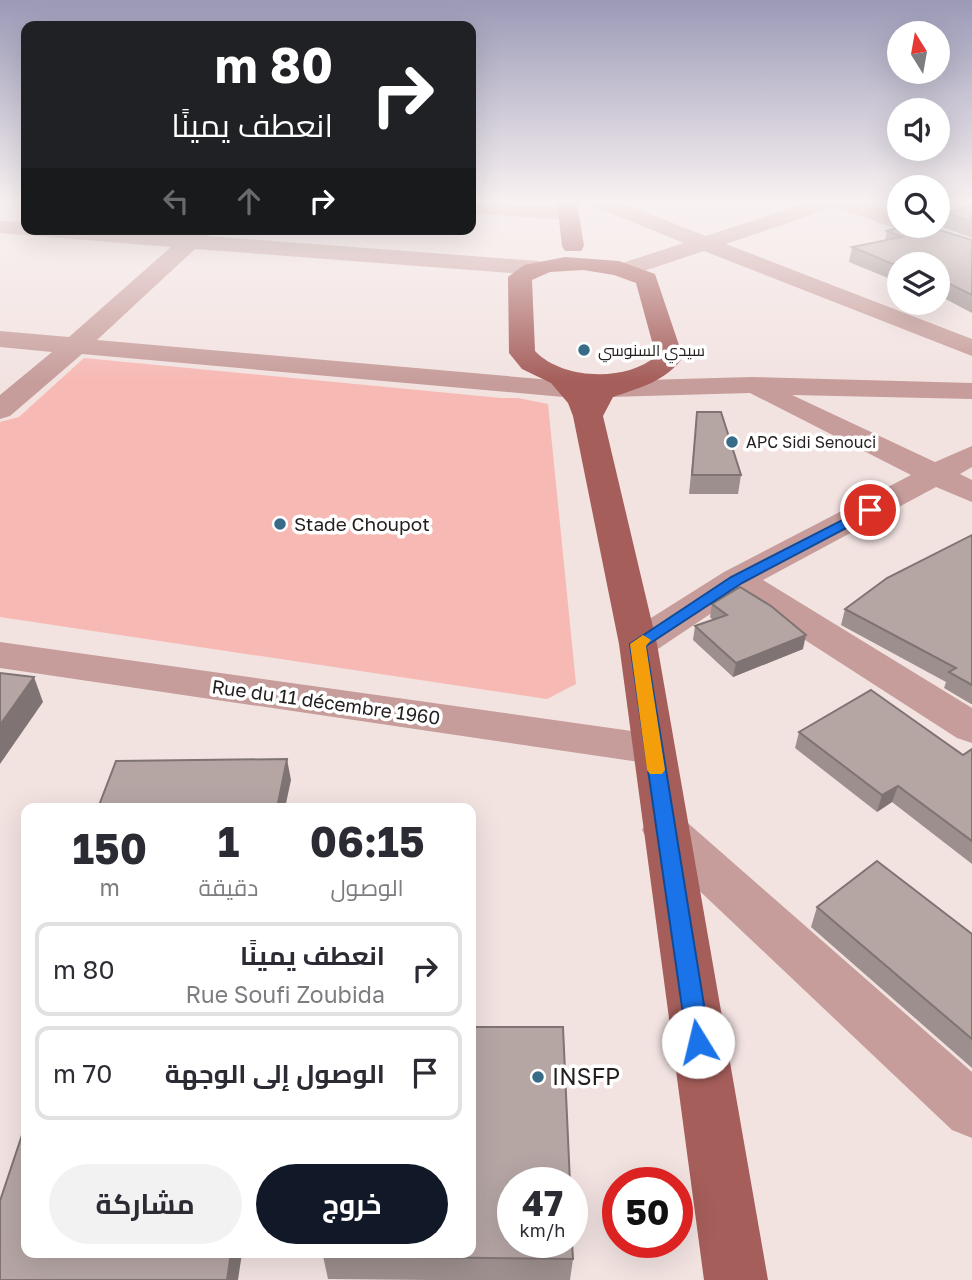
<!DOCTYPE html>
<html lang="ar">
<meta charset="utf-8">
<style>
:root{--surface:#fff;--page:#f2f2f3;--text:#2b2b33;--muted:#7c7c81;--line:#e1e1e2;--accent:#111827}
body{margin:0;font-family:"Golos Text",Cairo,sans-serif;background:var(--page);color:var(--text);direction:rtl;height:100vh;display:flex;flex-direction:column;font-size:26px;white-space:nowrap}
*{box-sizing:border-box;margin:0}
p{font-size:23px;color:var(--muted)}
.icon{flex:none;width:38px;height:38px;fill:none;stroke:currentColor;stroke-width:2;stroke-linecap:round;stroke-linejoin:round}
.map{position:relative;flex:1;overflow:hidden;direction:ltr}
.details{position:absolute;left:21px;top:803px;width:455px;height:455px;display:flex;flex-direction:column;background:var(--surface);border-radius:14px;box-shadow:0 7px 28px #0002;direction:rtl}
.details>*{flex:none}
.banner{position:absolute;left:21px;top:21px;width:455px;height:214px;border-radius:14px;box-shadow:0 7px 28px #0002;direction:rtl;background:#202124;color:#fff;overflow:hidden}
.needle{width:46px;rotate:349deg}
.controls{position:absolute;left:887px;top:21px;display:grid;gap:14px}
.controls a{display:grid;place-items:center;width:63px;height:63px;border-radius:50%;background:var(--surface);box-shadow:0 7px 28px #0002;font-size:35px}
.speed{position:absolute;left:497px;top:1167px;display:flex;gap:14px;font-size:35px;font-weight:700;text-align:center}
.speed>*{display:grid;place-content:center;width:91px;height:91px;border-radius:50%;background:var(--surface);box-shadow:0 7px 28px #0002;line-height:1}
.speed small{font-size:18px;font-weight:400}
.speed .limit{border:10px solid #d22;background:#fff;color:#111}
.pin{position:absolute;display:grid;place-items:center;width:60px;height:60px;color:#fff;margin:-30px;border:4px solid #fff;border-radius:50%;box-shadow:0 2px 7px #0007}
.me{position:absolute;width:77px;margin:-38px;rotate:351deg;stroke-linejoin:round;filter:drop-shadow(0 0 5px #0008)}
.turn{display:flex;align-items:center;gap:24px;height:147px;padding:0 28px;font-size:32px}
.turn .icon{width:91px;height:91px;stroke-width:2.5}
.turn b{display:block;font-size:49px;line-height:60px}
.lanes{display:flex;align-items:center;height:66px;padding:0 28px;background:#0003;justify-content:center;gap:35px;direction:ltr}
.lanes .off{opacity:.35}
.eta{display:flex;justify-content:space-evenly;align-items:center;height:119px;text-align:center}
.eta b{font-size:42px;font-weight:700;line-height:49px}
.cta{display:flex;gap:14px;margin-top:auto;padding:14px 28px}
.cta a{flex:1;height:80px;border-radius:42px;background:var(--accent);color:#fff;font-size:28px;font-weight:700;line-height:80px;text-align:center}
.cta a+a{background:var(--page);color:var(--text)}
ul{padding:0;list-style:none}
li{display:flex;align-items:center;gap:21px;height:94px;margin:0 14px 10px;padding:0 14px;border:4px solid var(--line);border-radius:14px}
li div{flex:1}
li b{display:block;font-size:26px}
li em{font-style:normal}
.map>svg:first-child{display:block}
</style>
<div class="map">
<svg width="972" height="1280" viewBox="0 0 972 1280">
<rect width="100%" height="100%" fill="#f2e3e1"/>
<!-- green -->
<polygon fill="#f7b9b4" points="84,358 501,398 518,398 548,404 576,684 547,699 0,617 0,422 19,417"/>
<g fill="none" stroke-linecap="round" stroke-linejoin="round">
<!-- minor -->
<g fill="#c69d9a" fill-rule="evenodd">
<polygon points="471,202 568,208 575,210 579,214 575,218 568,220 471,213"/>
<polygon points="590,202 619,202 706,236 809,202 861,202 900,215 900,226 908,227 892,227 835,207 726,244 972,339 972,356 704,251 632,275 616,275 612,270 616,265 684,243 593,206"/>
<polygon points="0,221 26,222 26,229 116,229 185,234 190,229 207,229 210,233 208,236 538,261 546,263 550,268 546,273 538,275 195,249 97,340 574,382 751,377 972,383 972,399 792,395 935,462 972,446 972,467 960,474 972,480 972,502 936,487 763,580 972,708 972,743 957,738 737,596 652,653 638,656 624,653 619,644 624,635 724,572 911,475 750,393 574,398 82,354 10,416 0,419 0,395 52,352 0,347 0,331 69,337 171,247 0,233"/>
<polygon points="0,642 653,734 668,738 674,749 668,760 653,764 0,668"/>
<polygon points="665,812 681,817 972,1072 972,1138 952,1130 649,843 642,830 649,817"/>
</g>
<!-- major -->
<g fill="#a55e5a" fill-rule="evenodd">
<polygon points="557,202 577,202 584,246 581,251 565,251 562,246"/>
<path d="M565,257L619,261L655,274L683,357C667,381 639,388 613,397L603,416L657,644L768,1280H704L619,644L573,416L568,403L551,383L522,369L509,353L508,277L524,265ZM583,270L614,275L636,283L656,356C627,382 562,380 535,351L532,280L550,272Z"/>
</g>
</g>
<!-- wall -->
<g fill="#9c8f8d">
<polygon points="972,205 972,238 942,227 946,213"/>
<polygon points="887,231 972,240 972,313 938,295 938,264 900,264 900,283 849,262 852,247 885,240"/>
<polygon points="697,412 741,475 738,494 689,494"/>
<polygon points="972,535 972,704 971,704 944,688 946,682 841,625 845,609"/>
<polygon points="712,604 803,649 733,677 693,640 695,626 713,620 710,617"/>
<polygon points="799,732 963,755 972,749 972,864 892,802 877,812 795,748"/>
<polygon points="817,907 972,934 972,1068 811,927"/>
<polygon points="323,1256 573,1259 570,1280 429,1280 328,1279"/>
</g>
<!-- shaded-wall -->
<g fill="#7f7473">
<polygon points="806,635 803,649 733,677 736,663"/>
<polygon points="34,677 43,702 0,764 0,725"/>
<polygon points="287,759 291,780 285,808 277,808"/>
<polygon points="898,786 892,802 877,812 882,795"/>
<polygon points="231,1253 242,1253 238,1280 227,1280"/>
</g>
<!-- building -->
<g fill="#b5a6a4" stroke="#7f7473" stroke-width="2">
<polygon points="972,205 972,222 946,213"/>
<polygon points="904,226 927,226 972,240 972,295 938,278 938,264 900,264 900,267 852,247 902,237 887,231"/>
<polygon points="697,412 721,412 741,475 692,475"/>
<polygon points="972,535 972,685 949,672 956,668 845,609 887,578"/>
<polygon points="740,587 771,606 806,635 736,663 695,626 727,615 712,604"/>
<polygon points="0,673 34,677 0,725"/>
<polygon points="871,690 963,755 972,749 972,841 898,786 882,795 799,732"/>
<polygon points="287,759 277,808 98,808 116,761"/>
<polygon points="877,861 972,934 972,1039 817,907"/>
<polygon points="471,1027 563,1027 570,1183 513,1183 513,1242 572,1242 573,1259 323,1256 324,1253 471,1253"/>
<polygon points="26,1123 26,1253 231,1253 227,1280 0,1280 0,1201"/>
</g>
<!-- sky -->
<linearGradient id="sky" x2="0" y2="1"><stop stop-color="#9b9ab7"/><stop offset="0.53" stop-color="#f9f2f2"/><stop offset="1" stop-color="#f9f2f2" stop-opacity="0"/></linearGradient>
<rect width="972" height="381" fill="url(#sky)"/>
<!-- route -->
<polygon fill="#1a73e8" stroke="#114b97" stroke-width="2" points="870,506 875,507 875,513 742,583 646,646 710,1042 706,1049 698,1052 690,1049 687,1042 630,644 731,577"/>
<!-- slow -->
<polygon fill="#f59e0b" points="643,635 651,640 646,646 665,770 662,774 650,774 647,770 630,644"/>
<!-- markers -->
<g fill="#376b88" stroke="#fff" stroke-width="2.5">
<circle cx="584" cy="350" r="7"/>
<circle cx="732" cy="442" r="7"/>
<circle cx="280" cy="524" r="7"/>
<circle cx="538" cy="1077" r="7"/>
</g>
<g text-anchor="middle" stroke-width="7" stroke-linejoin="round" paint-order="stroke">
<!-- far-poi labels -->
<g font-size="16" fill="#241f1e" stroke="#fff" text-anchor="start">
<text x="598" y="356">سيدي السنوسي</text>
<text x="746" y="448">APC Sidi Senouci</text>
</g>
<!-- poi labels -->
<g font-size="19" fill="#241f1e" stroke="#fff" text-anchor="start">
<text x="294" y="531">Stade Choupot</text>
</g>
<!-- street labels -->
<g font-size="19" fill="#241f1e" stroke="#fff">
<text transform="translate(326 702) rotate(8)" y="7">Rue du 11 décembre 1960</text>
</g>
<!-- near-poi labels -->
<g font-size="23" fill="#241f1e" stroke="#fff" text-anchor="start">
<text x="552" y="1085">INSFP</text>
</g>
</g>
</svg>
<div class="controls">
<a><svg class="needle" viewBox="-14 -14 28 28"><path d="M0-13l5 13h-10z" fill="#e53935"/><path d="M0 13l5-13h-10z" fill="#7c7c81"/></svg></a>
<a><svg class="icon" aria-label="sound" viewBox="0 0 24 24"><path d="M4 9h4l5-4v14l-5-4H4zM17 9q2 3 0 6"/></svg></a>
<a><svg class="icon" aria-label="search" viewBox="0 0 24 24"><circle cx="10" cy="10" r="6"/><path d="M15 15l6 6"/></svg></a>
<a><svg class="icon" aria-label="layers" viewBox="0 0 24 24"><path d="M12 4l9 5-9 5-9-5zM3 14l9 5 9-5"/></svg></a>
</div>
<div class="speed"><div>47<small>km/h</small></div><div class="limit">50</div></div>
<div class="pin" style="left:870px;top:510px;background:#d93025"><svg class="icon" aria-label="arrive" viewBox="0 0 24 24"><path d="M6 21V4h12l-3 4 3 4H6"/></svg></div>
<svg class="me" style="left:698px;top:1042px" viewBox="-20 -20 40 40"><circle r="19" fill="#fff"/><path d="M0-13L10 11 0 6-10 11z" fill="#1a73e8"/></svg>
<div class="banner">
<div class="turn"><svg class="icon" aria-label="right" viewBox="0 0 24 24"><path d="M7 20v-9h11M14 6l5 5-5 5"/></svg><div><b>80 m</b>انعطف يمينًا</div></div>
<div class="lanes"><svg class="icon off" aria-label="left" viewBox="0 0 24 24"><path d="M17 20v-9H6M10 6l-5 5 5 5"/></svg><svg class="icon off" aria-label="ahead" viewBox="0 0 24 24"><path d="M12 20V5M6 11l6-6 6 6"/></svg><svg class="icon" aria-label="right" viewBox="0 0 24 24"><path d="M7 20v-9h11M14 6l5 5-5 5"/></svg></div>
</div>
<section class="details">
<div class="eta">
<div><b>06:15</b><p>الوصول</p></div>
<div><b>1</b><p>دقيقة</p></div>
<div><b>150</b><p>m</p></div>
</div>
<ul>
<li><svg class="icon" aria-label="right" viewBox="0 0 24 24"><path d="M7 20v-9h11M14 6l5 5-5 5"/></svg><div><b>انعطف يمينًا</b><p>Rue Soufi Zoubida</p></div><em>80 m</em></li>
<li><svg class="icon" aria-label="arrive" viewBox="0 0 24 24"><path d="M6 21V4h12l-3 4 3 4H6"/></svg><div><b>الوصول إلى الوجهة</b></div><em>70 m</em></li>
</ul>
<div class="cta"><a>خروج</a><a>مشاركة</a></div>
</section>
</div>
